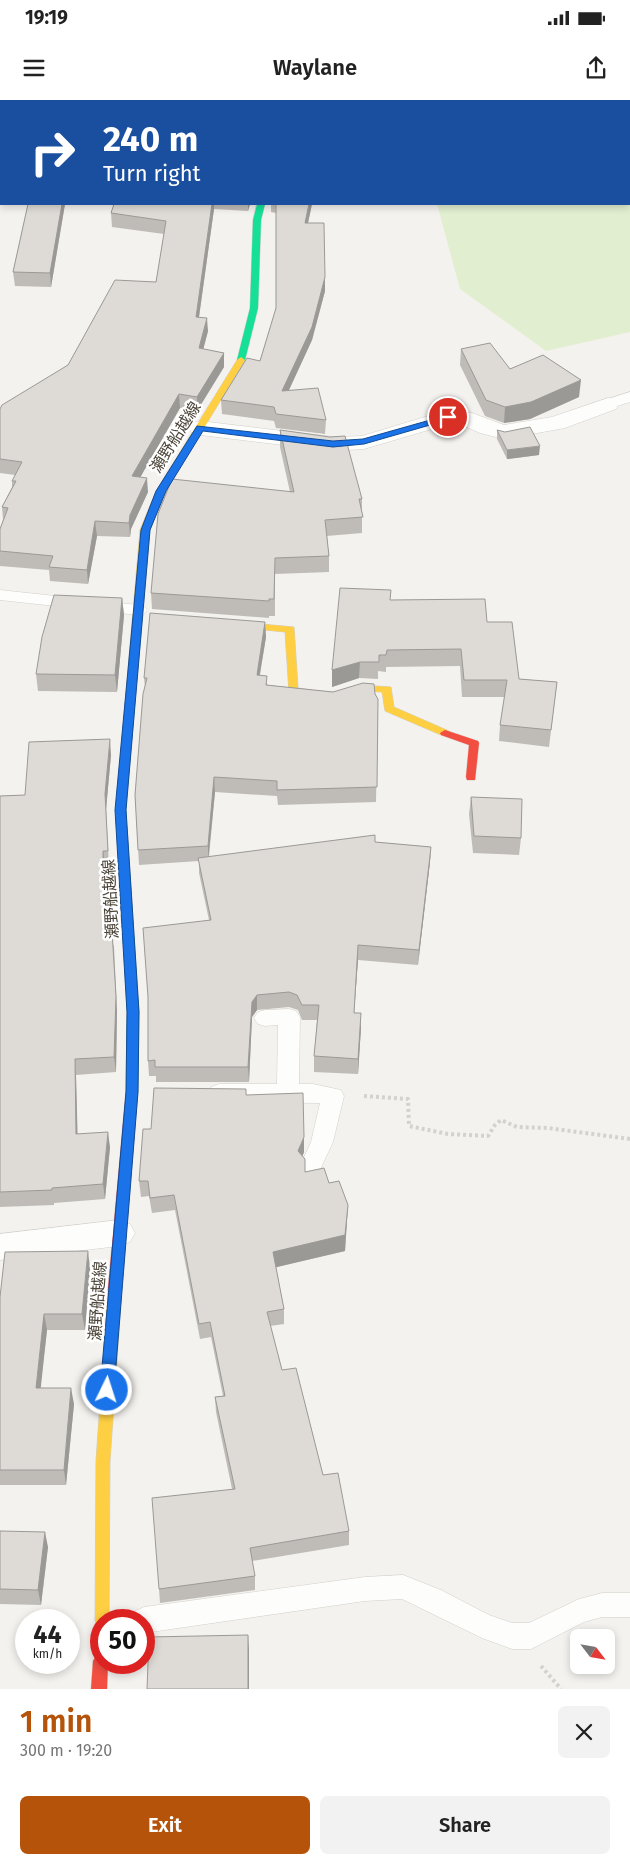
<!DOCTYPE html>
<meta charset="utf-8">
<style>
:root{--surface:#fff;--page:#f2f2f2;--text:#222;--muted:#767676;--accent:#b45309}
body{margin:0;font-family:"Fira Sans","Noto Sans JP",sans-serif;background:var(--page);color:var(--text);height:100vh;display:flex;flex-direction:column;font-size:19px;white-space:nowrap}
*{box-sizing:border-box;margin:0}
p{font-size:16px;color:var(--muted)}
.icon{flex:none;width:28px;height:28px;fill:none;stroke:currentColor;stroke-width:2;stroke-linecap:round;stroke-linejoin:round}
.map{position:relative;height:1589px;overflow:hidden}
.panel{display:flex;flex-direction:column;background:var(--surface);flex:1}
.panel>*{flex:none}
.hud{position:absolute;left:0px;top:0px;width:630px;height:105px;box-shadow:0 2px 8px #0003;background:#1a4fa0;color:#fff;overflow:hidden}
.needle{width:32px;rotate:121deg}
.controls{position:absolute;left:570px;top:1529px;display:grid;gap:10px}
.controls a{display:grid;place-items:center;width:45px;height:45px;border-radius:8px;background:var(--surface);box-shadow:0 2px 8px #0003;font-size:25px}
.speed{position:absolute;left:15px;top:1509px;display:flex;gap:10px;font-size:25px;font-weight:700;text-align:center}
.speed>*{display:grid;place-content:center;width:65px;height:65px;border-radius:50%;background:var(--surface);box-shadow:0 2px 8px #0003;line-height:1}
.speed small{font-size:12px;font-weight:400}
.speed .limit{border:8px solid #d22;background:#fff;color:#111}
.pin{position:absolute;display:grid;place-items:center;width:42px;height:42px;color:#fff;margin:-21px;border:2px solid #fff;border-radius:50%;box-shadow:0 1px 5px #0007}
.me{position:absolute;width:55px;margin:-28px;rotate:4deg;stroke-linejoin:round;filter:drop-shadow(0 0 4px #0008)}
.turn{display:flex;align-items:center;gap:18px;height:105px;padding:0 20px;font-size:22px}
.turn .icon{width:65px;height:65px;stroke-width:2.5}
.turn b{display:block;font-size:35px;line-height:42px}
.round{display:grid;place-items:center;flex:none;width:52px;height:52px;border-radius:8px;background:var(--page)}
.headline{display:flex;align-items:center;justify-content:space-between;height:85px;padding:0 20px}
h1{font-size:30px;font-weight:600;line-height:38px;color:var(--accent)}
.primary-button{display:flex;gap:10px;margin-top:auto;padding:10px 20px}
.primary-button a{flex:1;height:58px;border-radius:8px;background:var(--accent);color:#fff;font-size:20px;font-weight:600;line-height:58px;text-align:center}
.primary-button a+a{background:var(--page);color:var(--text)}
.status{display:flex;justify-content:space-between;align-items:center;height:35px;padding:0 25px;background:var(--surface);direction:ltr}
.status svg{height:14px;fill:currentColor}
header{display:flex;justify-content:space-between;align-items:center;height:65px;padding:0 20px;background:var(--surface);font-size:22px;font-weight:600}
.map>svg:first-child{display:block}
</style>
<div class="status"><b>19:19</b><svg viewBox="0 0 49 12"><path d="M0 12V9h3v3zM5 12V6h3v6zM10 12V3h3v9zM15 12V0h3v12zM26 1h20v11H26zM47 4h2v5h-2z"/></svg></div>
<header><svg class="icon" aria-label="menu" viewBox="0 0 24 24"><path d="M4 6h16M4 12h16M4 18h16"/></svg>Waylane<svg class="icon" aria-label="share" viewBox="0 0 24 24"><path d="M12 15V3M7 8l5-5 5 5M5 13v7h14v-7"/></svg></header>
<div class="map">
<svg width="630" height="1589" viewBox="0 0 630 1589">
<rect width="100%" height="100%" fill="#f4f2ee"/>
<!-- green -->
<polygon fill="#e1eecf" points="452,0 630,0 630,232 546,251 460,189 437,104 629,104 629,1"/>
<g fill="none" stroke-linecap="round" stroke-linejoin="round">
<!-- lane casing -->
<g stroke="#d2d0cb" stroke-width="1">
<g id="lane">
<polygon points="630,292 630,302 608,309 602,307 600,304 602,301"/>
<polygon points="0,490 138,505 144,506 147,510 144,514 138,515 0,500"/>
<polygon points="289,909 296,911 300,917 299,984 313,984 341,990 344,996 333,1042 319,1072 311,1075 303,1072 300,1066 311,1042 320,1003 219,1002 211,999 208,993 211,987 219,984 277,984 278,925 265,926 258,924 254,918 258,912 265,910"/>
<polygon points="403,1475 441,1490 489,1515 512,1523 529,1523 579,1499 602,1493 630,1493 630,1517 602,1517 584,1522 531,1549 512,1549 482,1538 402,1499 365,1501 144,1533 144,1520 131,1520 135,1511 144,1507 365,1477"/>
</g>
</g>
<!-- street casing -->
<g stroke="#d2d0cb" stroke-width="1">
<g id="street">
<polygon points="608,298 616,299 619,304 616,309 565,328 504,339 480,333 460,324 449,324 364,349 333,351 200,335 192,333 189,328 192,323 200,321 333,337 362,336 448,310 472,313 504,325 552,317"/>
<polygon points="119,1120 130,1124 135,1133 130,1142 119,1146 0,1160 0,1134"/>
</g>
</g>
<!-- fast casing -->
<g stroke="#d3cfc5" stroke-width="1">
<g id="fast">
<polygon points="257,104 265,104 261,120 258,208 245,260 241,263 237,260 250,208 253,120"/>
<polygon points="130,600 135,603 126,710 139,912 138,990 136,993 128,993 126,990 127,912 116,710 125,603"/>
</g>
</g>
<!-- slow casing -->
<g stroke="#d3cfc5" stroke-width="1">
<g id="slow">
<polygon points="241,257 245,260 166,391 150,430 135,603 130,606 126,605 125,603 140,430 156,391 237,260"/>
<polygon points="228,521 294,527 298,588 333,594 360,585 391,587 394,607 449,631 450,633 445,636 441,635 385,611 382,592 361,591 333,600 289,593 285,532 224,526 223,524 224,522"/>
<polygon points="115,1182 120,1184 122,1188 110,1361 109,1520 101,1520 101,1527 97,1525 95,1520 96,1361 108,1188 110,1184"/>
</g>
</g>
<!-- jam casing -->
<g stroke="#d3cfc5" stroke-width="1">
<g id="jam">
<polygon points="445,630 478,641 479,643 475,680 467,680 466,677 469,645 441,635 440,633"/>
<polygon points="132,985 136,987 138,990 122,1188 120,1192 115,1194 110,1192 108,1188 126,990 128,987"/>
<polygon points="101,1554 101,1562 108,1562 107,1589 91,1589 93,1561 96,1556"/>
</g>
</g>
<!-- path -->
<g stroke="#d3d2cc" stroke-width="4" stroke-dasharray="3 3" stroke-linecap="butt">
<polyline points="364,996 408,999 409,1026 448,1034 488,1036 495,1025 501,1020 517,1027 548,1028 630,1039"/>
<polyline points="541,1566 561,1589"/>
</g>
<!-- lane -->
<use href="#lane" fill="#fdfdfc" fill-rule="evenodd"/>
<!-- street -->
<use href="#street" fill="#fdfdfc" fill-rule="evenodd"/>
<!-- fast -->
<use href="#fast" fill="#16e098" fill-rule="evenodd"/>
<!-- slow -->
<use href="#slow" fill="#ffcf43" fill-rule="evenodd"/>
<!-- jam -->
<use href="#jam" fill="#f24e42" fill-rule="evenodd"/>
<!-- rail -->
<polyline stroke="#dbdbda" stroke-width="2.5" stroke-dasharray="4.5 4.5" stroke-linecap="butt" points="0,76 1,70"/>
</g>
<!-- wall -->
<g fill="#bfbcb8">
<polygon points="28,104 65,104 51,187 15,186 13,172"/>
<polygon points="114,104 250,104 248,111 214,109 199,217 208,231 203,249 224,253 224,267 197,311 180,308 140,377 148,392 131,429 130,437 97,436 88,484 50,481 49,470 0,466 0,429 3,420 2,407 12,387 12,381 15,375 0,373 0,309 68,265 156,182 164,134 112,127 111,113"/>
<polygon points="271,104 312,104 308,123 325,191 312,240 289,290 326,320 325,334 276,328 274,321 222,314 221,300 260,261 276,208 276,113 271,112"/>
<polygon points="461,249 510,269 579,297 530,319 504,323 485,316 460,265"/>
<polygon points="280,330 362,399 362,433 327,436 329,456 329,472 275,474 275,516 269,516 269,518 152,509 151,493 290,392 280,347"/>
<polygon points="497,330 539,355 507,359 497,339"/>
<polygon points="122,498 124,515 117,592 38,591 36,574"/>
<polygon points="390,500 487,522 519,579 557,582 549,647 499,641 500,625 505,597 462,597 460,566 386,567 386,572 378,571 378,579 359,578 332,587 332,570"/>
<polygon points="265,522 266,537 260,575 268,585 333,592 375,594 378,599 376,702 278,705 277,696 215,692 209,757 375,742 431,747 430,762 418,865 358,860 354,913 361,928 358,974 314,972 314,956 317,920 302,920 298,910 289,907 257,910 252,917 249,982 156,982 156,976 149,976 148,961 209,820 199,773 199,761 139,765 135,695 145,587 144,578"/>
<polygon points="111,655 106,710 109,766 105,767 105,831 114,846 117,912 116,972 76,975 77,1034 110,1047 105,1099 54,1103 54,1105 0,1107 0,696 25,695"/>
<polygon points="471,697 521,738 519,755 473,753 469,714"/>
<polygon points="246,989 246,995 304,1052 302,1057 305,1072 329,1083 348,1105 345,1151 276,1167 284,1209 284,1224 270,1226 282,1270 323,1375 349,1431 349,1445 252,1461 255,1476 255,1490 160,1503 159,1489 232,1389 216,1312 215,1297 223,1296 211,1237 200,1239 175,1110 152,1113 149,1096 141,1097 139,1081 151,1029"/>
<polygon points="90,1168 85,1230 47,1230 40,1288 74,1304 66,1385 0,1385 0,1197"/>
<polygon points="0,1431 48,1447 41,1505 0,1504"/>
</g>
<!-- shaded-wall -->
<g fill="#9b9996">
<polygon points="62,104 65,104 51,187 50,173"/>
<polygon points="212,104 214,104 214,109 197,231 196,217"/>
<polygon points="248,104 250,104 248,111"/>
<polygon points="309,104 312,104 305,137 305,123"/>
<polygon points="325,177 325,191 312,240 282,305 282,291"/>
<polygon points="207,218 208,231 200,262 199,248"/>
<polygon points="224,253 224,267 197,311 197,297"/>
<polygon points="581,280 579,297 530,319 504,323 505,307"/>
<polygon points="179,294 180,308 133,390 132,376"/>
<polygon points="540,346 539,355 507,359 507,350"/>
<polygon points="147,378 148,392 131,429 130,437 129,423 130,415"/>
<polygon points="95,421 97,436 88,484 87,470"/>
<polygon points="122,498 124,515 117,592 115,575"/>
<polygon points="265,522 266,537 257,590 257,575"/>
<polygon points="360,562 359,578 332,587 332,570"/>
<polygon points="110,639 111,655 106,710 109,766 105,694"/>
<polygon points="214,677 215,692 208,761 208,746"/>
<polygon points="431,747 430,762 418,865 419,850"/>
<polygon points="103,751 105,767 105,847 103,832"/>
<polygon points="112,831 117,912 116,972 114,957"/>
<polygon points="358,845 358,860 353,928 354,913"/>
<polygon points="257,895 257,910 252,917 249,982 248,967 252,902"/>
<polygon points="361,913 361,928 358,974 358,959"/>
<polygon points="75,959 76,975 78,1050 76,1034"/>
<polygon points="108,1032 110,1047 105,1099 103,1084"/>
<polygon points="304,1037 304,1052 298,1067 298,1051"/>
<polygon points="348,1105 345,1151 273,1168 273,1152"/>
<polygon points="88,1151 90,1168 85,1230 82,1214"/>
<polygon points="44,1214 47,1230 39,1304 36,1288"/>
<polygon points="71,1288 74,1304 66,1385 64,1370"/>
<polygon points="45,1432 48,1447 41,1505 38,1490"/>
<polygon points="248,1535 249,1550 249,1589 248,1589"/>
</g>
<!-- building -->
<g fill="#dedbd6" stroke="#9b9996">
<polygon points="37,0 80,0 80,1 36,1"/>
<rect x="146" y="0" width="190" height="1"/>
<polygon points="28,104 62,104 50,173 13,172"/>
<polygon points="114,104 212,104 196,217 207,218 199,248 224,253 197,297 179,294 132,376 147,378 130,415 129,423 95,421 87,470 49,467 53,456 0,451 0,429 8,408 2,407 16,381 12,381 22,362 0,359 0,309 2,305 68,265 115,180 156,182 166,121 111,113"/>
<polygon points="276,104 309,104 305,123 324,123 325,177 312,227 282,291 318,288 326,320 276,314 274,307 221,300 247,258 260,261 276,208"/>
<polygon points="490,243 510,269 543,255 581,280 531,302 505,307 486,300 461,249"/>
<polygon points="530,327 540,346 507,350 497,330 505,332"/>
<polygon points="280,330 330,337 345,336 362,399 359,399 363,417 325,420 329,456 275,458 274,499 269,499 269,501 151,493 158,414 172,379 294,392"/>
<polygon points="340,488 391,490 390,500 485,499 487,522 512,522 519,579 557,582 551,630 500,625 507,580 464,580 461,549 387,550 386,555 379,555 379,562 360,562 332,570"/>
<polygon points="54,495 122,498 115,575 36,574 42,537"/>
<polygon points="150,513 265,522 257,575 267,576 266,585 333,592 363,583 374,584 375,594 378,599 377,687 277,690 277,681 214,677 208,746 138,750 135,695 143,594 147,578 144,578"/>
<polygon points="110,639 105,694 108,751 103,751 103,832 112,831 116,896 114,957 75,959 76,1034 108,1032 103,1084 52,1088 52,1090 0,1092 0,696 25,695 29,642"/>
<polygon points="471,697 522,699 521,738 474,736"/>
<polygon points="375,735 375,742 431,747 419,850 358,845 354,913 361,913 358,959 314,956 319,905 302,905 297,895 289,892 257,895 252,902 248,967 155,967 155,960 148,961 148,897 143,828 211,820 198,758"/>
<polygon points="154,988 246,989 246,995 303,993 304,1037 298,1051 305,1059 305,1072 324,1068 329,1083 339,1081 348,1105 345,1135 273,1152 284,1209 267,1212 282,1270 296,1268 323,1375 338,1373 349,1431 250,1448 255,1476 159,1489 152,1398 235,1389 215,1297 225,1296 210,1222 199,1224 174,1095 150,1098 148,1081 139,1081 143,1029 151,1029"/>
<polygon points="88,1151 82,1214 44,1214 36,1288 71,1288 64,1370 0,1370 0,1197 5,1152"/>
<polygon points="0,1431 45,1432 38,1490 0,1489"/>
<polygon points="248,1535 248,1589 147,1589 149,1537"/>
</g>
<!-- route -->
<polygon fill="#1a73e8" stroke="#114b97" points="448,315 451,315 451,319 364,344 333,347 203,331 166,391 150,430 126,710 139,912 138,992 114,1290 112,1294 107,1296 102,1294 100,1290 126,992 127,912 115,710 141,430 156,391 197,326 333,341 363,339"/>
<g text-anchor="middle" stroke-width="5" stroke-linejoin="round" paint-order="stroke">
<!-- street labels -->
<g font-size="16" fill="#4b4439" stroke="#fff">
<text transform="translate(175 337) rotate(-58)" y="6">瀬野船越線</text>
<text transform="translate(110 799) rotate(-93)" y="6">瀬野船越線</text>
<text transform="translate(97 1201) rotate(-86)" y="6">瀬野船越線</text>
</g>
</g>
</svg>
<div class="controls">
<a><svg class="needle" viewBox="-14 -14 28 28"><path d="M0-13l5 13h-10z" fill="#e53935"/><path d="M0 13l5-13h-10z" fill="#767676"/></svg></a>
</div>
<div class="speed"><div>44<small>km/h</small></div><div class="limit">50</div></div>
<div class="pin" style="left:448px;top:317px;background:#d93025"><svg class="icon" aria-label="arrive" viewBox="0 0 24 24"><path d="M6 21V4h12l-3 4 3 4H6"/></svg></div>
<svg class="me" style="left:107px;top:1290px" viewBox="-20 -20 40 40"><circle r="17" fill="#1a73e8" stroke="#fff" stroke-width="3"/><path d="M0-11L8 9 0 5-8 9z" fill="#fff"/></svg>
<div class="hud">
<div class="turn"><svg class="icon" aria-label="right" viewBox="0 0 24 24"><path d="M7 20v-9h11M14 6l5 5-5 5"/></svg><div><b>240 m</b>Turn right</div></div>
</div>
</div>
<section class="panel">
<div class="headline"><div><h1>1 min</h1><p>300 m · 19:20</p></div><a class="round"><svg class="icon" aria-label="close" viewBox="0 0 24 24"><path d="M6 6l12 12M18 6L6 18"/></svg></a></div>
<div class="primary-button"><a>Exit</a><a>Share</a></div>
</section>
